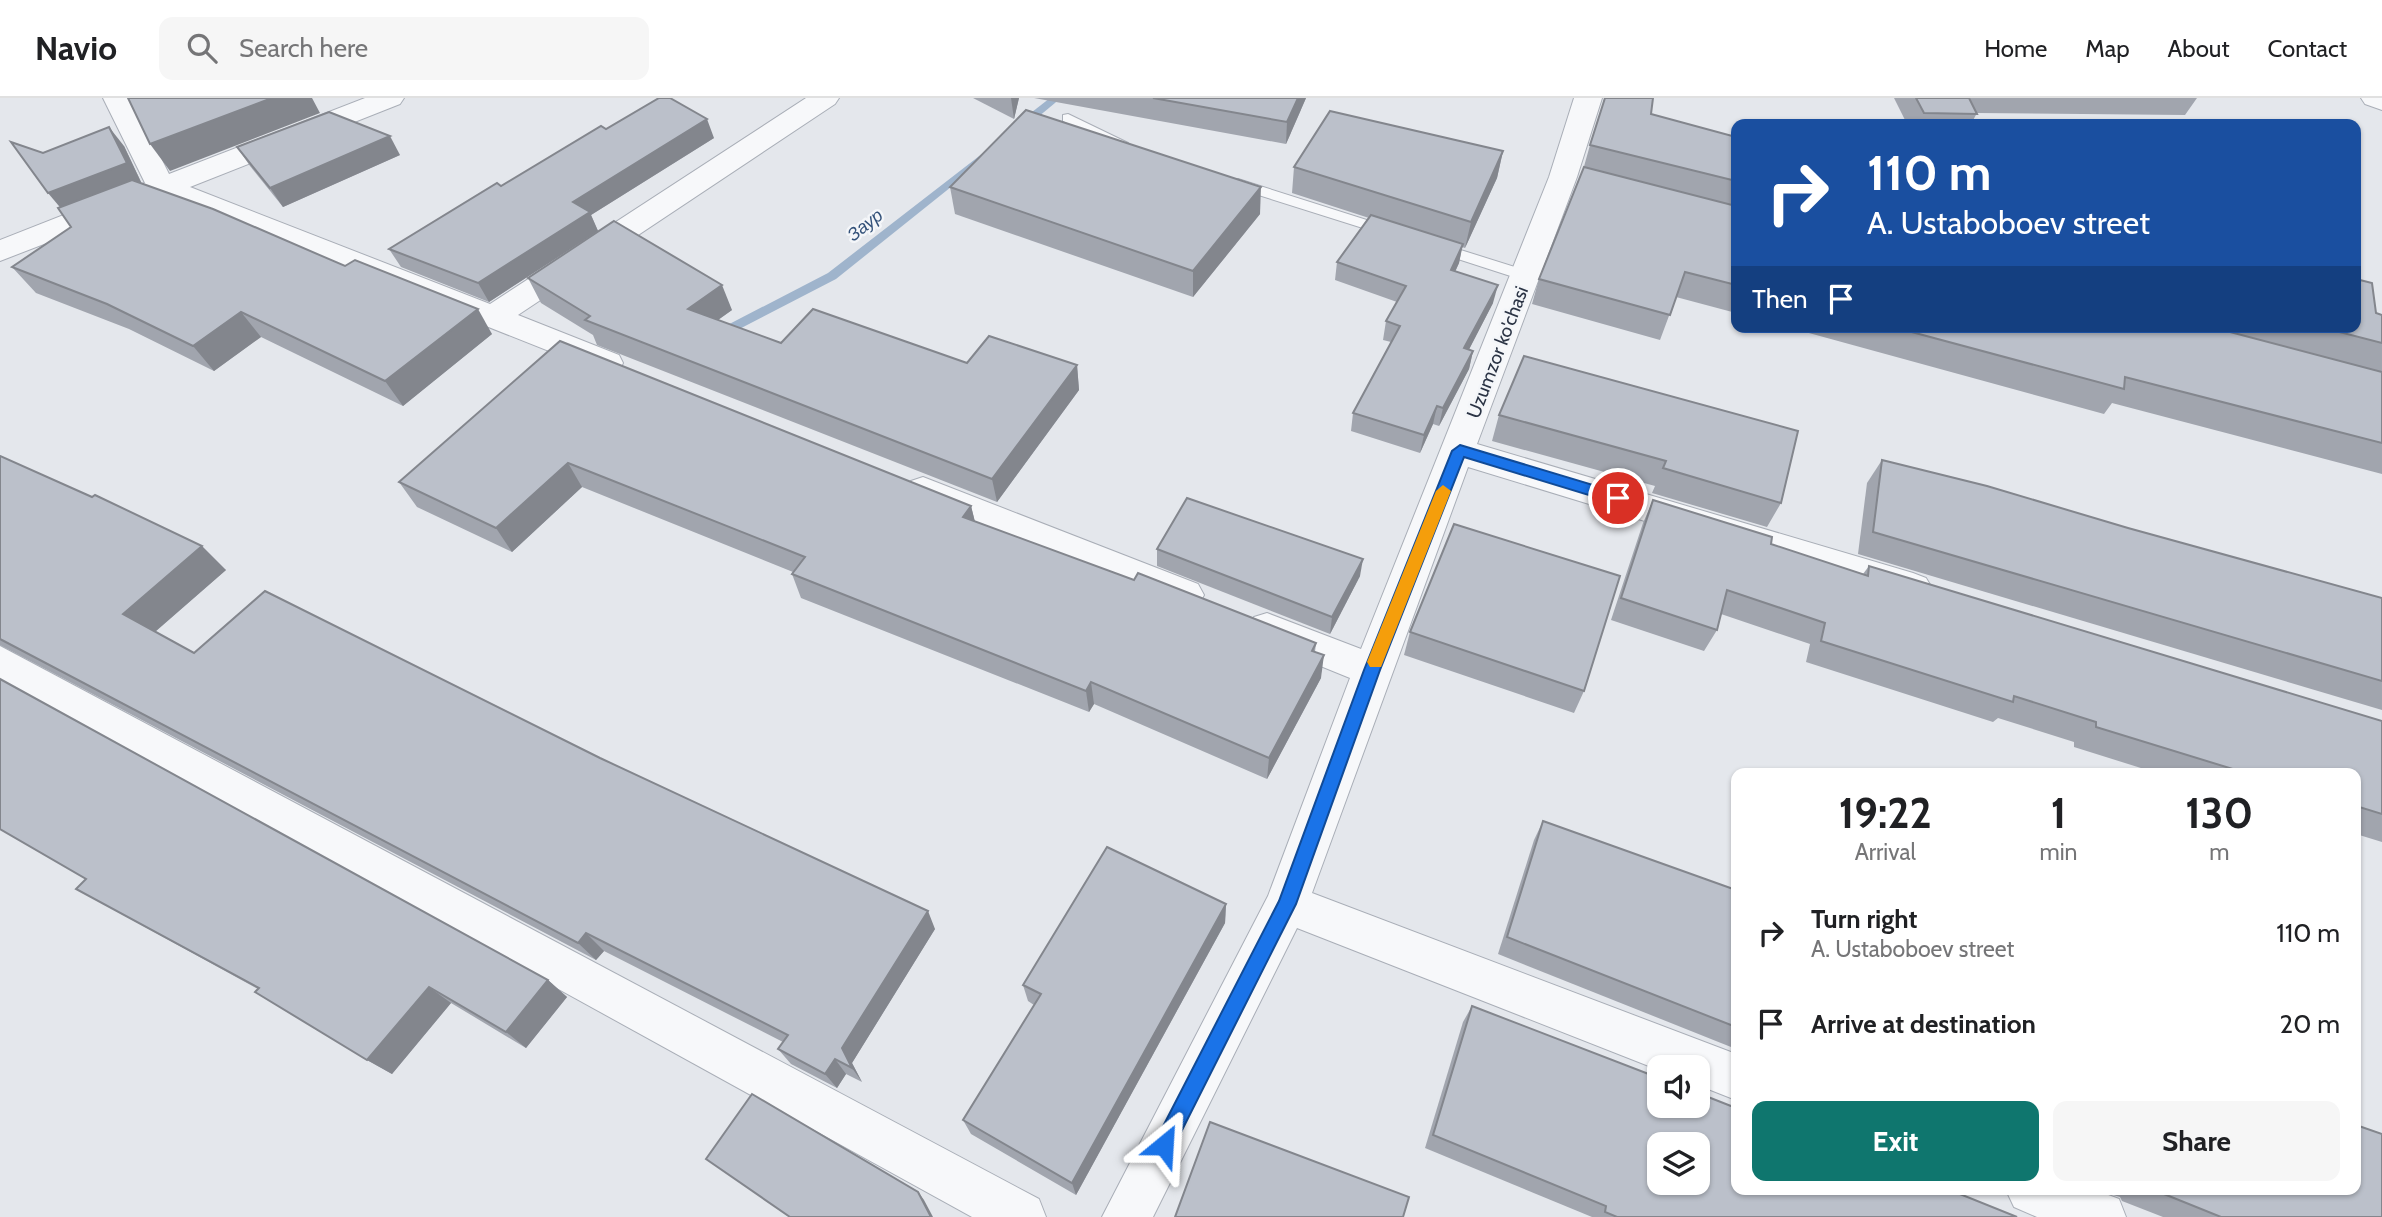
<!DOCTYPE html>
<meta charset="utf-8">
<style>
:root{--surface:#fff;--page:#f6f6f6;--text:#202124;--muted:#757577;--line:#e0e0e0;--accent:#0f766e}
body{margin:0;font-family:Cabin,sans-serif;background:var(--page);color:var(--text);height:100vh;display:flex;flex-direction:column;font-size:26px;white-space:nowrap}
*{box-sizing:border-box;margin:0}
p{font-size:23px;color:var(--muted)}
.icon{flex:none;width:38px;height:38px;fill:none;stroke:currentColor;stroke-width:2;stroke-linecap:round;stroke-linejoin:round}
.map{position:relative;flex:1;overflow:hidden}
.details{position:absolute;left:1731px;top:670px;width:630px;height:427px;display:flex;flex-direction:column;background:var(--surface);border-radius:14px;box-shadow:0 2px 5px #0004}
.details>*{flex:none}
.hud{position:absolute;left:1731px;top:21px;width:630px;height:214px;border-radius:14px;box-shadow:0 2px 5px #0004;background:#1a4fa0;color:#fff;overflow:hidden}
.tools{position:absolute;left:1647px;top:957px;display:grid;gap:14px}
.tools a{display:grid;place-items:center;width:63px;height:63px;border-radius:14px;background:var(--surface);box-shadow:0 2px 5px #0004;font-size:35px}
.pin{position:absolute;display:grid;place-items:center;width:60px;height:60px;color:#fff;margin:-30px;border:4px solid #fff;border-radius:50%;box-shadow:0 2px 7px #0007}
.me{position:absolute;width:77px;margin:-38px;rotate:27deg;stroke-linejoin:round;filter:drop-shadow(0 0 5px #0008)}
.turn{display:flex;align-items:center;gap:24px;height:147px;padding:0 21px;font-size:32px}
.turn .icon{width:91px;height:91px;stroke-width:2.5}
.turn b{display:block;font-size:49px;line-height:60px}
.then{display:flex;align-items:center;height:66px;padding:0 21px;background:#0003;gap:14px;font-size:26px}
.eta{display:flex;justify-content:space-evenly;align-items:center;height:119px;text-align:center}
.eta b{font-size:42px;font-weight:700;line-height:49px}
.primary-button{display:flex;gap:14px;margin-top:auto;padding:14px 21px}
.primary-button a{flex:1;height:80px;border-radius:14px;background:var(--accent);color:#fff;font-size:28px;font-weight:700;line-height:80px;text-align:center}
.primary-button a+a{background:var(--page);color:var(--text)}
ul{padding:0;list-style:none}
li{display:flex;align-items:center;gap:21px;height:91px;padding:0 21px}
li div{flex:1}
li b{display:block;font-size:26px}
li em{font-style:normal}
header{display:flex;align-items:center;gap:42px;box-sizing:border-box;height:98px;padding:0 35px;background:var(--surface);border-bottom:2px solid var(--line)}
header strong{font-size:33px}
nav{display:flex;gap:38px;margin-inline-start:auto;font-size:24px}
.search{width:490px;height:63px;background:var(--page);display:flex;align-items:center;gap:18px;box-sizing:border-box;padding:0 24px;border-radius:14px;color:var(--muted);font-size:26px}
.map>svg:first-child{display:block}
</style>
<header>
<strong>Navio</strong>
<div class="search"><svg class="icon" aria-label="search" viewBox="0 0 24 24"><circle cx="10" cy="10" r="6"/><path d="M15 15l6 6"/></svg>Search here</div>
<nav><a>Home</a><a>Map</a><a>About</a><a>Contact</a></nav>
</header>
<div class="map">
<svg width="2382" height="1119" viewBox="0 0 2382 1119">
<rect width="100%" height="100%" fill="#e4e7ec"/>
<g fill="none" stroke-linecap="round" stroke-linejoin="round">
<!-- stream -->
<g fill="#9fb4cc" fill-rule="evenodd">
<polygon points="1050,0 1061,0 1026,29 1018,29 1018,25"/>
<polygon points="987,52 992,55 991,57 836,181 722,240 714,240 714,234 828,175"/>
</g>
<!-- service casing -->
<g stroke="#a9aeb7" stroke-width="2">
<g id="service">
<polygon points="1068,16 1128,45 1130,48 1123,52 1118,51 1063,23 1063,17"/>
<polygon points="1238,81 1395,131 1397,134 1390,139 1385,137 1233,89 1233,83"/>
<polygon points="1435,144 1531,174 1534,178 1526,183 1430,152 1427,149"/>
</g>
</g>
<!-- minor casing -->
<g stroke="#a9aeb7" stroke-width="2">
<g id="minor">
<polygon points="103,0 131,0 169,76 365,0 404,0 400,6 190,89 490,206 806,0 839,0 835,6 518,217 619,257 623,265 619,273 607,276 163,100 0,163 0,142 145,85"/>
<polygon points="1574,0 1602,0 1577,79 1477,346 1913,475 1926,480 1932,490 1926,500 1913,505 1468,369 1312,795 1736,956 1736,1002 1698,987 1698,970 1659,970 1659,972 1297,830 1153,1119 1102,1119 1268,798 1350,580 1254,541 1248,530 1254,519 1267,515 1361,551 1549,79"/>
<polygon points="2361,0 2382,0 2382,12 2365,6"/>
<polygon points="923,379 1198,486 1204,497 1198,508 1185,512 911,401 905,392 911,383"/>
<polygon points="0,548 1039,1101 1046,1119 972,1119 0,583"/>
<polygon points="2006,1092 2095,1092 2119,1101 2126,1119 2037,1119 2014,1109"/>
</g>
</g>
<!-- service -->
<use href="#service" fill="#f7f8fa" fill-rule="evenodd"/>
<!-- minor -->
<use href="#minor" fill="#f7f8fa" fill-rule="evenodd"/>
</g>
<!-- wall -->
<g fill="#a1a5ae">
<polygon points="973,0 1019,0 1014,21"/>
<polygon points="1034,0 1306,0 1286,46"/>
<polygon points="1894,0 2197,0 2185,17 1977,15 1971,26 1907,26"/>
<polygon points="1651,16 1736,39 1736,215 1676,199 1660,242 1532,206 1539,181 1583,72 1590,47"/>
<polygon points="606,31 714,40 591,117 598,133 489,204 401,169 389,151"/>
<polygon points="124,48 141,84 139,84 492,236 403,308 261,239 214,273 129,231 36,195 12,169 71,129 60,109 43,55"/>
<polygon points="237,49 400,57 283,109 250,68"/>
<polygon points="1503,53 1497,80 1465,150 1462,149 1459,165 1455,174 1493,205 1469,251 1473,253 1469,271 1439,328 1433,326 1420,355 1351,333 1353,315 1391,244 1383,242 1386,223 1397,204 1335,182 1337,164 1369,120 1292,95 1294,69"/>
<polygon points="950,89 1260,116 1193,199 955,116"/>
<polygon points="528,180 732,212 718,222 781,245 967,265 1077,267 1079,292 997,404 597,247 593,237 541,205"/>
<polygon points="2376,215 2382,217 2382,376 2112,305 2104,316 1787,229 2356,229"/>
<polygon points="560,243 971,408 975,424 1134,482 1316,545 1315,554 1321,580 1267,681 1094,606 1089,614 801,500 792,476 793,474 582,389 512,454 417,409 399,384"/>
<polygon points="1524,258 1781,405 1767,429 1652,395 1655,388 1492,343 1499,317"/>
<polygon points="0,358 226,472 155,534 194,555 935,831 852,965 862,984 846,976 837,990 791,966 778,951 783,944 604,853 596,862 0,547"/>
<polygon points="1882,362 2382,500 2382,612 1858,456 1867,385"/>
<polygon points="1653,402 1771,446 1863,476 1869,468 2382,623 2382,744 2356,736 2356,676 2160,676 2074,649 2074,644 1998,620 1993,624 1806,564 1810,546 1721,516 1717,532 1704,553 1611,522 1643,425"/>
<polygon points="1157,451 1360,478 1330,536 1157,468"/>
<polygon points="1410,534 1584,593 1574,615 1404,557"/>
<polygon points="1543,723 1736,792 1736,951 1498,856 1534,742"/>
<polygon points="86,781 548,882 567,899 526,950 451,905 392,976 367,962 258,891 76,791"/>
<polygon points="1226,806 1225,825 1076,1097 971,1036 963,1022 1034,907 1028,903 1023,887"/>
<polygon points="1472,908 2017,1119 1592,1119 1425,1050 1463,924"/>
<polygon points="2097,1092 2356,1092 2382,1119 2163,1119 2122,1103 2120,1099"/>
</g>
<!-- shaded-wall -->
<g fill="#83868d">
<polygon points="272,0 312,0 320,15 170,73 150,46"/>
<polygon points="1011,0 1019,0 1014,21"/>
<polygon points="1298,0 1306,0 1286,46 1287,24"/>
<polygon points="707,21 714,40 591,117 598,133 489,204 478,185 573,104"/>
<polygon points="109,29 124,48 141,84 64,114 48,95"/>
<polygon points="390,38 400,57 283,109 270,90"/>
<polygon points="1503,53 1497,80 1465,150 1471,124"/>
<polygon points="1261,89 1260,116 1193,199 1193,173"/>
<polygon points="1463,146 1459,165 1447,191 1451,172"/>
<polygon points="722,187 732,212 698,236 688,211"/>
<polygon points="1498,187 1493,205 1460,269 1464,250"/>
<polygon points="478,211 492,236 403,308 385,283"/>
<polygon points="241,214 261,239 214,273 193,248"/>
<polygon points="1473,253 1469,271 1439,328 1443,310"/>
<polygon points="1077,267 1079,292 997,404 992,381"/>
<polygon points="1437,308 1433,326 1420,355 1424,337"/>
<polygon points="568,365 582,389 512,454 496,430"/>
<polygon points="971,408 977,432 963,419"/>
<polygon points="202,448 226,472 149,539 123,516"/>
<polygon points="1363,461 1360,478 1330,536 1332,519"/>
<polygon points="1324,557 1321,580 1267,681 1269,660"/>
<polygon points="1091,584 1094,606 1089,614 1086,593"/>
<polygon points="1226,806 1225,825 1076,1097 1072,1085"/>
<polygon points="928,813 935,831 852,965 862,984 852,970 842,950"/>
<polygon points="586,835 604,853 596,862 578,845"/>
<polygon points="548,882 567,899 526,950 506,934"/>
<polygon points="429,889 451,905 392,976 367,962"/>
<polygon points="835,961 846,976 837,990 825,976"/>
<polygon points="918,1094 924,1102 933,1119 931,1119"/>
</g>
<!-- building -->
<g fill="#bbc0ca" stroke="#83868d" stroke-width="2" fill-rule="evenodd">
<polygon points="128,0 272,0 150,46"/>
<polygon points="659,0 670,0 707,21 573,104 590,114 478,185 389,151 497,85 501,88 601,28 606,31"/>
<polygon points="1153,0 1298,0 1287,24"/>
<polygon points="1605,0 1653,0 1651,16 1736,39 1736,83 1590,47"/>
<polygon points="1916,0 1969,0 1977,16 1924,15"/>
<polygon points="1026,12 1261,89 1193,173 950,89"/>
<polygon points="1330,13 1503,53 1471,124 1294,69"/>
<polygon points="329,14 390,38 270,90 237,49"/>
<polygon points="109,29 127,65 48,95 11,44 43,55"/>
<polygon points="1584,69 1736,108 1736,187 1685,174 1670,217 1539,181"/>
<polygon points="132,82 213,111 345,168 355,162 478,211 385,283 241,214 193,248 107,206 12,169 71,129 58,110"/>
<polygon points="1371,117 1463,146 1451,172 1498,187 1464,250 1473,253 1443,310 1437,308 1424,337 1353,315 1400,228 1386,223 1406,188 1337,164"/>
<polygon points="614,123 722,187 688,211 781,245 813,211 967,265 989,238 1077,267 992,381 585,222 590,218 528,180"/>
<polygon points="2356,181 2372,185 2376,215 2382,217 2382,245 2320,229 2356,229"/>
<polygon points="1893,229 2211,229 2382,274 2382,345 2125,279 2124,291"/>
<polygon points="560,243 971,408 963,419 1134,482 1138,475 1316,545 1312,553 1324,557 1269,660 1091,584 1086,593 792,476 805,459 568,365 496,430 399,384"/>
<polygon points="1524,258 1798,333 1781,405 1663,370 1666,363 1499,317"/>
<polygon points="0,358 92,399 95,397 202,448 123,516 194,555 265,493 600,660 928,813 842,950 852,970 835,961 825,976 778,951 788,937 586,835 578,845 0,541"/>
<polygon points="1882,362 1987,388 2128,430 2382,500 2382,583 1873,434"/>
<polygon points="1187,400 1363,461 1332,519 1157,451"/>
<polygon points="1653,402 1772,439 1771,446 1868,478 1869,468 2382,623 2382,716 2356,708 2356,676 2249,676 2096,629 2096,624 2014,598 2013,604 1821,543 1825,525 1727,492 1717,532 1621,500"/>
<polygon points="1454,426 1620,478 1584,593 1410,534"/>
<polygon points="0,581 548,882 506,934 429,889 367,962 255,894 259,890 76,791 86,781 0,731"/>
<polygon points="1543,723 1736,792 1736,929 1507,839"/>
<polygon points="1107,749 1226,806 1072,1085 963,1022 1041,896 1023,887"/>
<path d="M1472,908L1659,980V1008H1698V995L1736,1010V1092H1950L2017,1119H1617L1605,1114L1606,1108L1433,1037ZM1659,1046H1698V1085H1659Z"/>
<polygon points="752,996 918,1094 931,1119 790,1119 706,1061"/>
<polygon points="1210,1024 1409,1099 1403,1119 1175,1119"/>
<polygon points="2356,1027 2382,1036 2382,1119 2221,1119 2154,1092 2356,1092"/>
</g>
<!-- route -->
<polygon fill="#1a73e8" stroke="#114b97" stroke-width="2" points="1460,347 1623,396 1625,400 1618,406 1464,359 1380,572 1296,806 1171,1054 1164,1057 1157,1054 1154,1047 1157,1040 1279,803 1364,572 1452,353"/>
<!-- slow -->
<polygon fill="#f59e0b" points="1443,387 1451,393 1383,564 1381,569 1370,569 1367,564 1436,393"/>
<g text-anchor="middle" stroke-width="5" stroke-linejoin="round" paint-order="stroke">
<!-- far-water labels -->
<g font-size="18" font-style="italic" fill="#34527a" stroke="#f4f6f9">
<text transform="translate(865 127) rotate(-38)" y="6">Заур</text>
</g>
<!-- street labels -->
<g font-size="19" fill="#2b3445" stroke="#f4f6f9">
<text transform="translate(1497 254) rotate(-69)" y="7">Uzumzor ko'chasi</text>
</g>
</g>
</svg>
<div class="tools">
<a><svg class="icon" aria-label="sound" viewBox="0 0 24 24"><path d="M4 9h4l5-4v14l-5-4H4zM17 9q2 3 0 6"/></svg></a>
<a><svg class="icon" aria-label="layers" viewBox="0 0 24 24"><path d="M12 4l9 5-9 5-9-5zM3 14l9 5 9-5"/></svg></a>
</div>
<div class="pin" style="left:1618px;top:400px;background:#d93025"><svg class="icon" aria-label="arrive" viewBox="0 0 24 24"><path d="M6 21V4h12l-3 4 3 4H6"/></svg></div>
<svg class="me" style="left:1164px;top:1047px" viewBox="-20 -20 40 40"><path d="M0-17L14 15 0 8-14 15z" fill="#1a73e8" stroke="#fff" stroke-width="4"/></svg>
<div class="hud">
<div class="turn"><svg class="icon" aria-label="right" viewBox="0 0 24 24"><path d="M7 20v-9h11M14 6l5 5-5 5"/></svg><div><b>110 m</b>A. Ustaboboev street</div></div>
<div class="then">Then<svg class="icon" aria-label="arrive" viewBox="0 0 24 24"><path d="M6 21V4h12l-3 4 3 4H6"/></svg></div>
</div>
<section class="details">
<div class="eta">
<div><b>19:22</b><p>Arrival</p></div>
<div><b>1</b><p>min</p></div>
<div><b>130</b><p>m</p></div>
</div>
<ul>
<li><svg class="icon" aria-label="right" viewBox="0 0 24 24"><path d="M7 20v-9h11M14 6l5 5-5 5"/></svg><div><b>Turn right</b><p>A. Ustaboboev street</p></div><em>110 m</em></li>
<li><svg class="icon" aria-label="arrive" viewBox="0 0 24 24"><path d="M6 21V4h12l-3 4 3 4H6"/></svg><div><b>Arrive at destination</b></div><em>20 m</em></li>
</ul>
<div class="primary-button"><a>Exit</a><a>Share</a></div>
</section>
</div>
